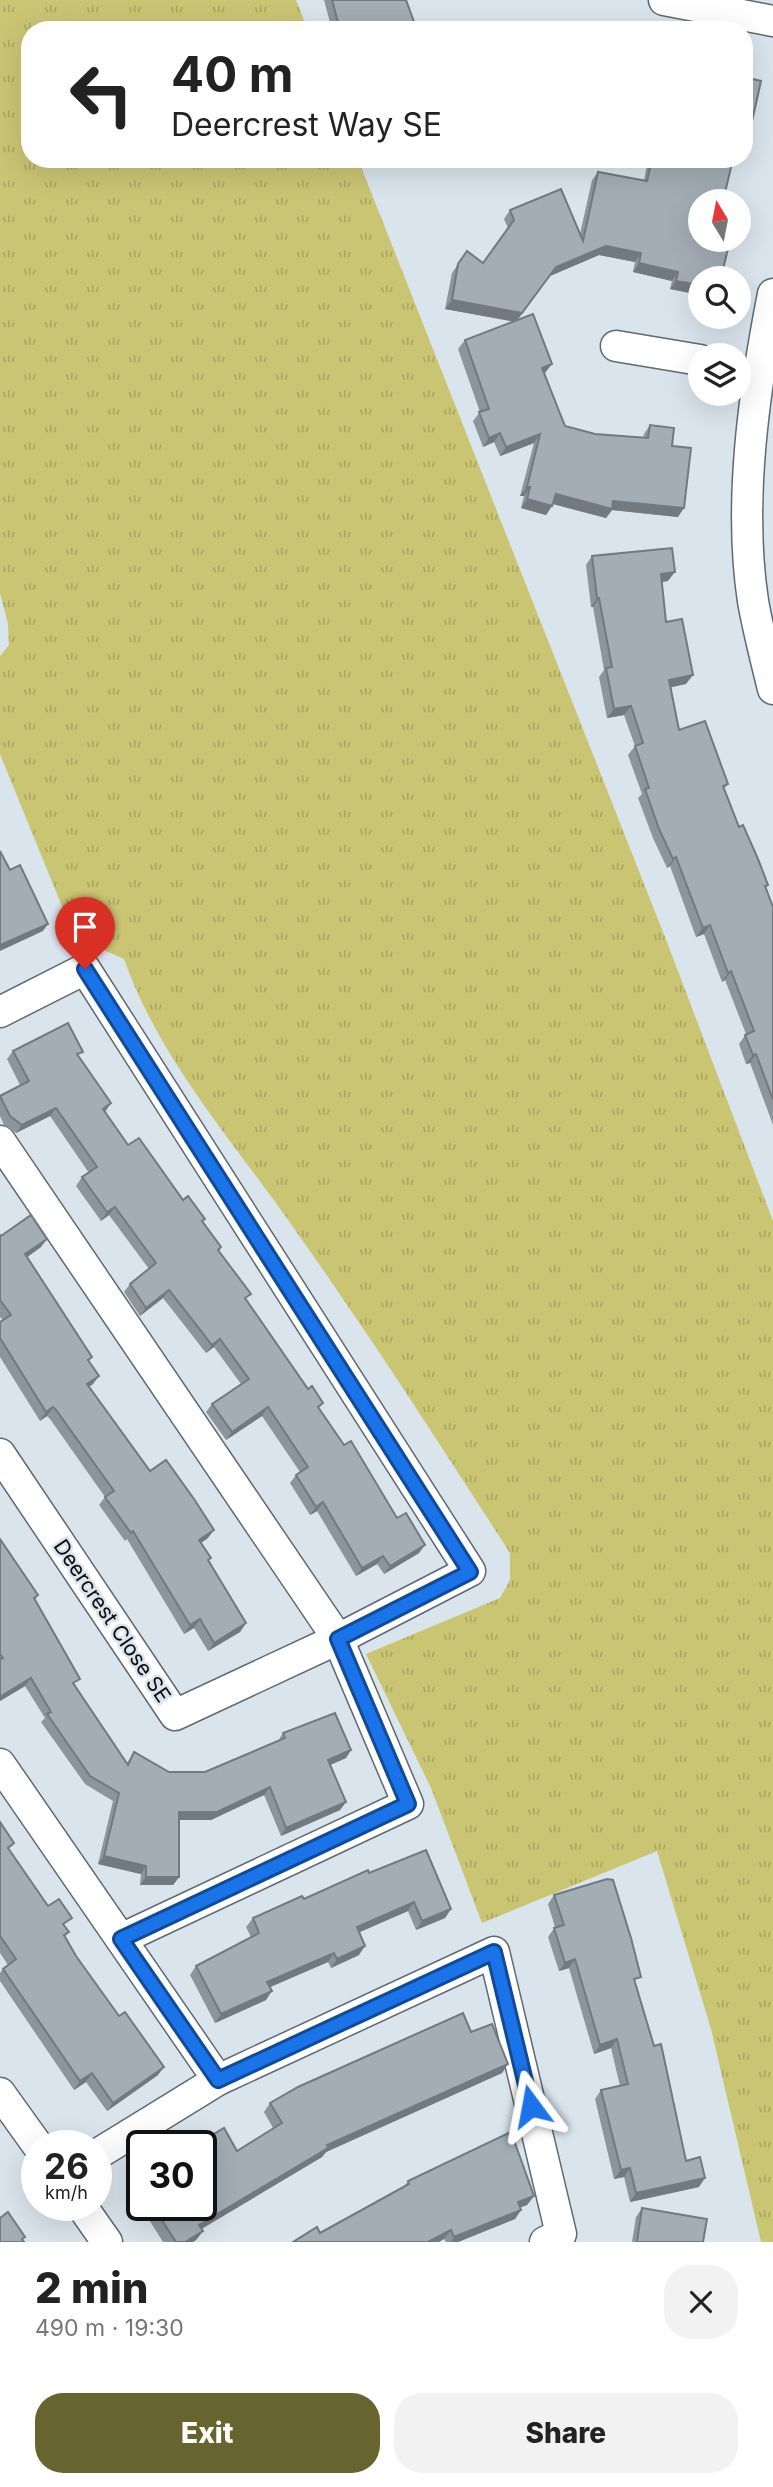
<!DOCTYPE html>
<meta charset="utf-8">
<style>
:root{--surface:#fff;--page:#f2f2f2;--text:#222;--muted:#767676;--accent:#676430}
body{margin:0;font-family:Inter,sans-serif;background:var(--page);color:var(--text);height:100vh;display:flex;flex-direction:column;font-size:26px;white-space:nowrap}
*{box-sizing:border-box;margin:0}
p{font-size:23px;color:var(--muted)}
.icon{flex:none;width:38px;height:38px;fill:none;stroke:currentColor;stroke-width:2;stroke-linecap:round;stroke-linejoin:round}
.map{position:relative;height:2242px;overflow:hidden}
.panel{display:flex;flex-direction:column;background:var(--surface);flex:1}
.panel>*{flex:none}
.hud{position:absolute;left:21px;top:21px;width:732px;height:147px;border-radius:28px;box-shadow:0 7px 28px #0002;background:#fff;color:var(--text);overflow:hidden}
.needle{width:46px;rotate:350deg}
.tools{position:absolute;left:688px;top:189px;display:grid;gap:14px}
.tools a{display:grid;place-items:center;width:63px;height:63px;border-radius:50%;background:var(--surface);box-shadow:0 7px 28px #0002;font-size:35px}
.speed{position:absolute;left:21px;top:2130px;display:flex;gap:14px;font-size:35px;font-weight:700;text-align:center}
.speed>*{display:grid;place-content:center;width:91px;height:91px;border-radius:50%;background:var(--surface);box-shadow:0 7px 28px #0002;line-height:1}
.speed small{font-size:18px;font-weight:400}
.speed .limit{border:4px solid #111;border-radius:10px;background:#fff;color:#111}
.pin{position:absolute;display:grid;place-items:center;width:60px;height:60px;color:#fff;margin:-72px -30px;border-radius:50% 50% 50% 0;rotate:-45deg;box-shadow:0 0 7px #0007}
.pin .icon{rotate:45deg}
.me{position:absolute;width:77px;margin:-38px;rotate:347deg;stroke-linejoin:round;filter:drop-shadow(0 0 5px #0008)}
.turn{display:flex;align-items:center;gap:24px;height:147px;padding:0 35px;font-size:32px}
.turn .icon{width:91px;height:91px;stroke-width:2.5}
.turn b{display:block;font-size:49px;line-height:60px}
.round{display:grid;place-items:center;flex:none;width:74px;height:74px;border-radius:28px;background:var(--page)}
.overview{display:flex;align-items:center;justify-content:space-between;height:119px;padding:0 35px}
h1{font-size:42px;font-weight:800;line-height:52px}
.primary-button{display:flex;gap:14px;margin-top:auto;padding:14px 35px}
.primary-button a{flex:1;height:80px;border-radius:28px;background:var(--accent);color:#fff;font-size:28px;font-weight:800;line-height:80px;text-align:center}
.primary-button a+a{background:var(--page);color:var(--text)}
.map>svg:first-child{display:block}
</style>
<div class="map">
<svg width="773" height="2242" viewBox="0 0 773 2242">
<defs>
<pattern id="park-tufts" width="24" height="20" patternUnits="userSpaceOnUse" patternTransform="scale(1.75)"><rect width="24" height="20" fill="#cac573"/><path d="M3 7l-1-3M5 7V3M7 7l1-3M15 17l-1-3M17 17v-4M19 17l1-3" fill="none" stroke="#aca862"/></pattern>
</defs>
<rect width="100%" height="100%" fill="#dae4ec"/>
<!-- park -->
<path fill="url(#park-tufts)" d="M0,0H296L308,30H30V159H358L665,937L773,1221V2242H761L711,2029L657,1851L482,1923L431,1788L366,1654L500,1598L510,1580V1553C439,1443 369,1334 293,1227C233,1141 159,1059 124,959L99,948L81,953L0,754V656L9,645L8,624L0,593Z"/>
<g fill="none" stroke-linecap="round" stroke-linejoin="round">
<!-- minor casing -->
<g stroke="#5f6970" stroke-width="33">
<g id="minor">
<polyline points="664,0 773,21"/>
<path d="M773,294C754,391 738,503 753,601C758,630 766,660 773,689"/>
<polyline points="616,346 700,360"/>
<polyline points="0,1012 85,969 470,1571 338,1639 175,1715 0,1454"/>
<polyline points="0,1141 338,1639 408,1804 121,1939"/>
<polyline points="0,1764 218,2080"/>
<polyline points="0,2093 38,2146"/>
<polyline points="96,2155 218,2080 494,1952 561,2234 545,2242"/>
<polyline points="81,2205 107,2242"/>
</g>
</g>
<!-- minor -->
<use href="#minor" stroke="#fff" stroke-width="30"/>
</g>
<!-- wall -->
<g fill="#8c959c">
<polygon points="324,0 406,0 417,30 332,30"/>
<polygon points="651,159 666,159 692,165 694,159 733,159 700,278 700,295 670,289 672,281 633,272 635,262 599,255 550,276 517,320 545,373 565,426 595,434 643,438 644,434 650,425 672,446 678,517 612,510 606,518 553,504 546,515 521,508 524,496 520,496 534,443 500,456 494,442 483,447 473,421 480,412 458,349 465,340 514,321 445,309 452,273 467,251 483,263 508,228 504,219 510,210 580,234 592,180 598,172 644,180 647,165"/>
<polygon points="592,556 668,581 662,582 666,622 686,684 671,687 679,730 728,784 724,789 739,827 768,885 766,888 773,907 773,1125 750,1063 746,1064 739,1044 746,1034 725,980 722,982 704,934 696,937 670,866 667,868 653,838 638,798 642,794 628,755 635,746 624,715 607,718 599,677 604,670 593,607 591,607 586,565"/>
<polygon points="13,1051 79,1057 105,1112 128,1145 183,1200 203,1222 221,1247 219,1251 246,1300 319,1409 397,1518 419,1553 384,1574 377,1564 356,1576 317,1511 310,1515 290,1483 296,1475 300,1472 262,1416 226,1440 206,1412 212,1404 241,1384 214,1347 206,1353 163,1298 140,1316 124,1292 130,1284 149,1269 109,1215 101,1221 76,1186 82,1177 89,1173 50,1116 16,1133 4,1125 0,1116 0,1096 20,1085 7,1059"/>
<polygon points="0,1235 41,1247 27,1257 89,1361 93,1384 89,1387 150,1471 208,1538 201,1543 209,1562 246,1623 240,1632 208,1651 194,1628 184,1634 127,1539 125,1541 99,1505 105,1497 50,1419 47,1416 40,1421 0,1357 0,1322 3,1320 0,1317"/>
<polygon points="0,1539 38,1595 35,1600 75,1686 127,1763 134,1752 169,1772 205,1772 278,1741 283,1733 351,1750 346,1758 330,1765 346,1802 340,1810 281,1836 264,1795 211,1820 179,1820 179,1877 173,1885 140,1885 141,1874 98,1864 113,1801 85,1784 41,1722 45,1718 25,1686 0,1701"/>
<polygon points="0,1822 9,1850 48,1906 69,1932 65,1937 76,1956 158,2075 107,2111 86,2082 74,2090 0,1981 0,1973 3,1969 8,1965 0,1953"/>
<polygon points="369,1873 451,1909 445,1918 416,1930 408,1911 359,1932 359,1955 331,1968 328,1962 270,1987 266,2000 215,2023 190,1975 196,1966 251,1937 246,1927 253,1918 304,1899"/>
<polygon points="554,1895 635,1985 686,2161 699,2187 630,2202 624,2177 614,2179 595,2099 601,2090 620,2086 611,2048 594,2054 569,1968 559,1971 548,1937 555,1927 548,1904"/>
<polygon points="471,2032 508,2064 502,2073 326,2152 322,2157 201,2229 203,2231 196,2240 193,2242 163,2242 141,2207 143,2205 201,2205 237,2151 273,2128 264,2112 270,2103"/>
<polygon points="408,2181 534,2196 527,2205 520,2207 521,2210 515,2219 458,2242 446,2242 444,2239 320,2233 403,2188"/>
<polygon points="642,2208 703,2242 632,2242 636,2217"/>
</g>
<!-- shaded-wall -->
<g fill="#72797f">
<polygon points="744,134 749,135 744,142"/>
<polygon points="606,246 641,253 635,262 599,255 550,276 516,322 445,309 452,300 556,267"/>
<polygon points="639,263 678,272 672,281 633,272"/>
<polygon points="676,281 700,285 700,295 670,289"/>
<polygon points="552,364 545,373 536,376 542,368"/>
<polygon points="500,433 494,442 483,447 489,438"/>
<polygon points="540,434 534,443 500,456 506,447"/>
<polygon points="527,487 530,487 524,496 520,496"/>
<polygon points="556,494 613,501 684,508 678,517 612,510 606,518 549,503"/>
<polygon points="527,499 552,506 546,515 521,508"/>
<polygon points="675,572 668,581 654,583 661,574"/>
<polygon points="597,598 599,598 593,607 591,607"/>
<polygon points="693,675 686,684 663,689 669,680"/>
<polygon points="631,706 624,715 607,718 614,709"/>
<polygon points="676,857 670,866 667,868 673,859"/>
<polygon points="48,924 43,931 0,951 0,945"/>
<polygon points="710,925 704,934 696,937 703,928"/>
<polygon points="731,971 725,980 722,982 728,973"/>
<polygon points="756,1054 750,1063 746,1064 753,1055"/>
<polygon points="111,1103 105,1112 97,1117 103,1109"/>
<polygon points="56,1108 50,1116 16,1133 22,1125"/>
<polygon points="115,1207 109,1215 101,1221 107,1212"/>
<polygon points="47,1239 41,1247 19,1263 25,1254"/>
<polygon points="169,1290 163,1298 140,1316 146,1308"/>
<polygon points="220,1339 214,1347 206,1353 212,1345"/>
<polygon points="99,1376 93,1384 81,1392 87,1384"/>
<polygon points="53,1407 47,1416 40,1421 46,1412"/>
<polygon points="268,1407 262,1416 226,1440 232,1432"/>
<polygon points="323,1502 317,1511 310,1515 316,1507"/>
<polygon points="214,1530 208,1538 193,1548 199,1540"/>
<polygon points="425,1545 419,1553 384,1574 390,1566"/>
<polygon points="383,1556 377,1564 356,1576 362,1568"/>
<polygon points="200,1619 194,1628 184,1634 190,1625"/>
<polygon points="246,1623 240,1632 208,1651 214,1643"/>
<polygon points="31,1678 25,1686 0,1701 0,1697"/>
<polygon points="351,1750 346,1758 323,1768 328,1760"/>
<polygon points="270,1787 264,1795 211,1820 173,1820 179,1812"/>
<polygon points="346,1802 340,1810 281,1836 286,1828"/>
<polygon points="104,1856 146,1866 141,1874 98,1864"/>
<polygon points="146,1877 179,1877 173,1885 140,1885"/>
<polygon points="414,1902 408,1911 351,1936 357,1927"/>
<polygon points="451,1909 445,1918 416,1930 422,1921"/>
<polygon points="365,1946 359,1955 331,1968 337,1959"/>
<polygon points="334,1953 328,1962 261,1991 267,1982"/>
<polygon points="575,1959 569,1968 559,1971 565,1963"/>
<polygon points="272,1991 266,2000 215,2023 221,2014"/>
<polygon points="617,2039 611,2048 594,2054 600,2045"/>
<polygon points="508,2064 502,2073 326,2152 322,2157 193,2234 199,2225 327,2145"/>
<polygon points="164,2067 158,2075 107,2111 113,2103"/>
<polygon points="92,2073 86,2082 74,2090 80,2081"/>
<polygon points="630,2168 624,2177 614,2179 621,2170"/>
<polygon points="705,2178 699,2187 630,2202 636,2193"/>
<polygon points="534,2196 527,2205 512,2211 518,2202"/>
<polygon points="521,2210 515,2219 458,2242 451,2242 454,2237"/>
<polygon points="451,2230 444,2239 439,2242 428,2242"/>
<polygon points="203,2231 196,2240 193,2242 185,2242"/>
</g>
<!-- building -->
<g fill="#a3adb5" stroke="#72797f" stroke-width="2">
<polygon points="332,0 406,0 417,30 340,30"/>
<polygon points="744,65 748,66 745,77 761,81 749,135 744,134"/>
<polygon points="652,159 666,159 696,166 698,159 733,159 723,201 700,201 700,240 730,240 721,278 700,278 700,285 676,281 678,272 639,263 641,253 606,246 556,267 522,313 452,300 458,264 467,251 483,263 514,220 510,210 561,189 583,241 598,172 647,181"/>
<polygon points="533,314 552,364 542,368 565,426 595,434 648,438 650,425 674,428 672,446 691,448 684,508 613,501 612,509 556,494 552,506 527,499 530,487 527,487 540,434 506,447 500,433 489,438 479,412 489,409 465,340"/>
<polygon points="672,548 675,572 661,574 666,622 682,619 693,675 669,680 679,730 705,721 728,784 723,786 739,827 743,825 758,859 768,885 765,886 773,907 773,1100 756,1054 753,1055 745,1035 754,1031 731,971 728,973 710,925 703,928 676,857 673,859 659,829 645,789 649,788 635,746 643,743 631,706 614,709 606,668 612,667 599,598 597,598 592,556"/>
<polygon points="0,851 10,870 20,865 48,924 0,945"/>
<polygon points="68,1023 83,1052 77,1054 111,1103 103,1109 128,1145 139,1138 183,1200 188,1196 205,1219 202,1221 221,1247 218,1250 251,1294 245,1298 308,1389 312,1386 323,1403 318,1407 344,1445 351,1441 397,1518 406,1513 425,1545 390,1566 383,1556 362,1568 323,1502 316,1507 296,1475 308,1467 268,1407 232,1432 212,1404 249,1379 220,1339 212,1345 169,1290 146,1308 130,1284 156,1263 115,1207 107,1212 82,1177 97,1167 56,1108 22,1125 10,1116 0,1096 29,1081 13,1051"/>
<polygon points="31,1215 47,1239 25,1254 92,1357 88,1360 99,1376 87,1384 150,1471 166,1460 194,1499 214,1530 199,1540 211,1558 208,1560 246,1623 214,1643 200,1619 190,1625 133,1531 131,1533 105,1497 114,1491 56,1410 53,1407 46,1412 0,1338 0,1322 11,1315 0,1300 0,1235 1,1236"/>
<polygon points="0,1539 38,1595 34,1598 80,1679 73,1683 128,1765 134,1752 169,1772 205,1772 285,1738 283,1733 335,1713 351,1750 328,1760 346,1802 286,1828 270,1787 217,1812 179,1812 179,1877 146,1877 146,1866 104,1856 119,1793 90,1776 47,1714 51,1712 31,1678 0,1697 0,1659 3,1658 0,1654"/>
<polygon points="0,1822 14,1843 8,1848 48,1906 59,1899 72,1918 63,1924 69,1932 64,1935 76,1956 119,2016 125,2012 164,2067 113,2103 92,2073 80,2081 3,1969 16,1959 0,1936"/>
<polygon points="426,1850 451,1909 422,1921 414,1902 357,1927 365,1946 337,1959 334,1953 267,1982 272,1991 221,2014 196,1966 259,1933 253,1918 302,1896 304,1899 368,1870 369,1873"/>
<polygon points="607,1879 613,1880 631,1938 641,1977 634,1979 654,2046 661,2044 686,2161 700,2157 705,2178 636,2193 630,2168 621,2170 601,2090 628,2084 617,2039 600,2045 575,1959 565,1963 554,1928 564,1925 554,1895"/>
<polygon points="463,2013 471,2032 492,2024 508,2064 327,2145 328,2148 199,2225 203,2231 185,2242 176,2242 152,2205 201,2205 201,2146 194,2146 224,2128 237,2151 282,2123 270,2103 298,2087"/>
<polygon points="511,2132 534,2196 518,2202 521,2210 454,2237 451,2230 428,2242 293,2242 317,2227 320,2233 409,2184 408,2181"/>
<polygon points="642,2208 707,2219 703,2242 637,2242"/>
<polygon points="8,2212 25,2237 22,2239 24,2242 0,2242 0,2218"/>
</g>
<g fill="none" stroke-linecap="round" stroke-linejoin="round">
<!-- route casing -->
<g stroke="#114b97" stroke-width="18">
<polyline id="route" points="85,969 470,1572 338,1639 408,1804 121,1939 218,2080 494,1952 531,2106"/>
</g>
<!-- route -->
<use href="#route" stroke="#1a73e8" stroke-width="12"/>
</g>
<g text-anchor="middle" stroke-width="5" stroke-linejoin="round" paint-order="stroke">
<!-- street labels -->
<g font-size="21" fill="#0a0e10" stroke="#dae4ec">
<text transform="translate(112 1621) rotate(56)" y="7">Deercrest Close SE</text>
</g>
</g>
</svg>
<div class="tools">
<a><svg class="needle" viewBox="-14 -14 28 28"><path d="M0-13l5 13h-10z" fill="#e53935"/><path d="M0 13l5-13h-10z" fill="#767676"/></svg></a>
<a><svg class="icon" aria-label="search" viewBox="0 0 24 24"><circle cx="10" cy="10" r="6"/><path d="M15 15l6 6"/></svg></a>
<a><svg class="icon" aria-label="layers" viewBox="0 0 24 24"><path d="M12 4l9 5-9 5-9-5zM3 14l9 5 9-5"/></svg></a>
</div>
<div class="speed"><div>26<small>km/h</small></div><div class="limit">30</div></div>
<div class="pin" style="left:85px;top:969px;background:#d93025"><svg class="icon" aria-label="arrive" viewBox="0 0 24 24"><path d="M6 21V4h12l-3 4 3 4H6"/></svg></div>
<svg class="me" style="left:531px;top:2106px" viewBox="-20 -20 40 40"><path d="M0-17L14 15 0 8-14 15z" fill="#1a73e8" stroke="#fff" stroke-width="4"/></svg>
<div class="hud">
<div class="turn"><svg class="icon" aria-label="left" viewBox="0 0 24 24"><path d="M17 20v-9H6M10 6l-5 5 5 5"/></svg><div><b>40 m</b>Deercrest Way SE</div></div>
</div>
</div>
<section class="panel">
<div class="overview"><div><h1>2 min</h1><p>490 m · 19:30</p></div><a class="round"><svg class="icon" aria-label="close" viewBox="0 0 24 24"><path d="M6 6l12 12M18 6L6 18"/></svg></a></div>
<div class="primary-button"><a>Exit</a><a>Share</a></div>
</section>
